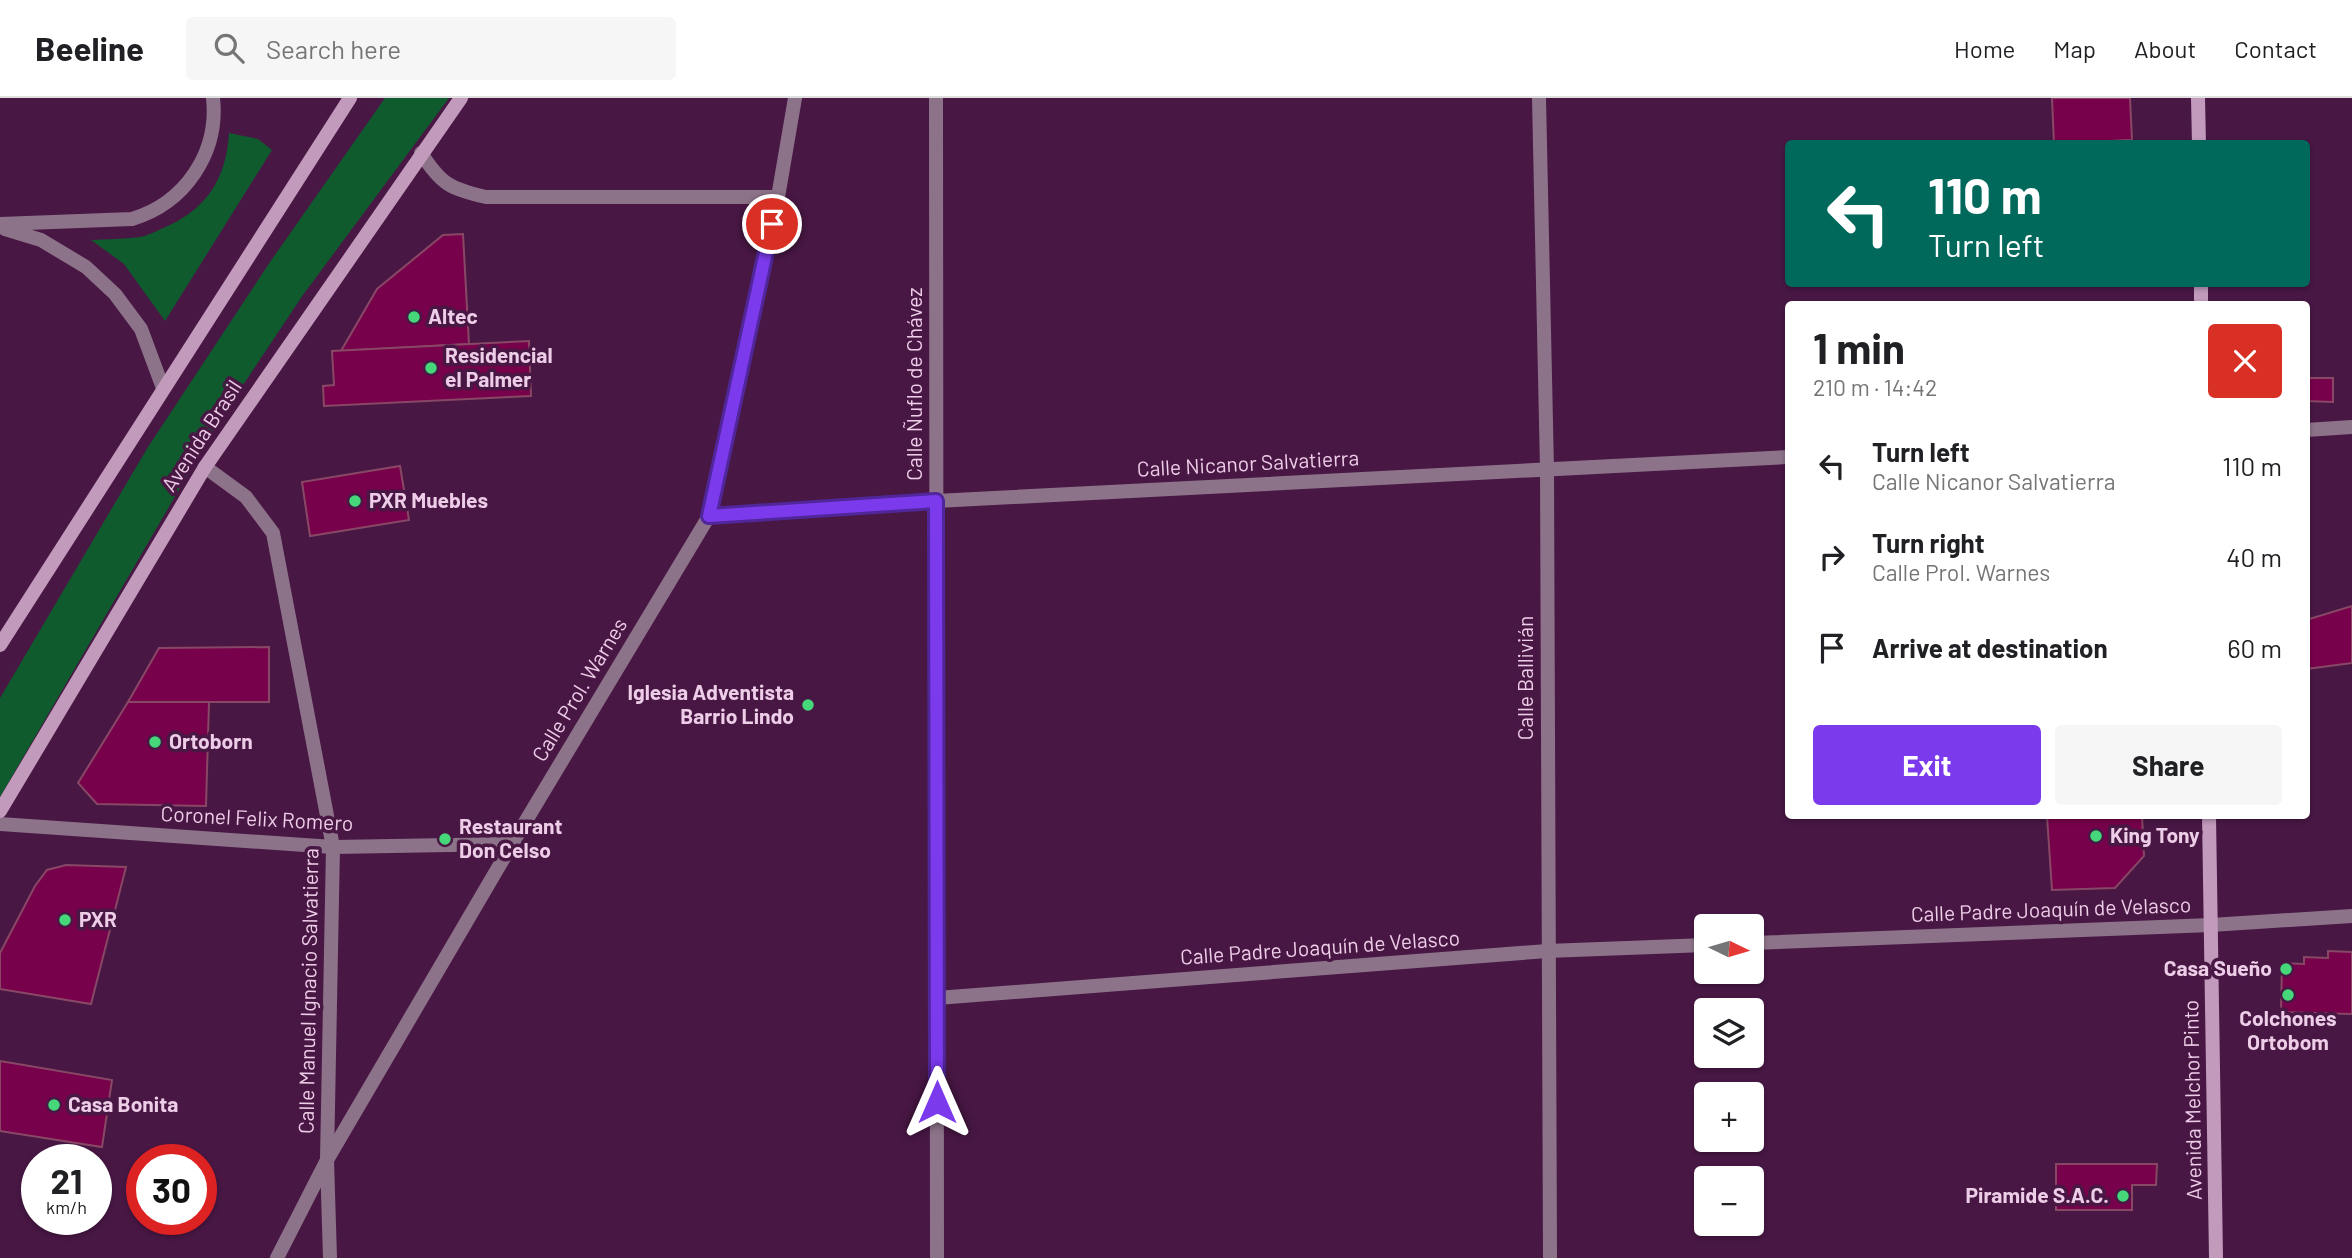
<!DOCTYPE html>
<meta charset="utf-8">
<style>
:root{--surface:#fff;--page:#f6f6f6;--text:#202124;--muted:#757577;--line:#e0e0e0;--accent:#7c3aed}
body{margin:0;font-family:Barlow,sans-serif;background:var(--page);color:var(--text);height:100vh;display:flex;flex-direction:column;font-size:26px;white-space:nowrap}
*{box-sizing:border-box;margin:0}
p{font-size:23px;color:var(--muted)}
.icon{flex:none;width:38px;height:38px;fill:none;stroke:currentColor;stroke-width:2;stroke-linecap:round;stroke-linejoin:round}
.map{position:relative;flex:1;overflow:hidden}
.drawer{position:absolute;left:1785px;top:203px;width:525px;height:518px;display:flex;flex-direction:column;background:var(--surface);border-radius:7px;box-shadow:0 2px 5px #0004}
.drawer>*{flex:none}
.top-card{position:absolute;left:1785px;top:42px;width:525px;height:147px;border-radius:7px;box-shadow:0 2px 5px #0004;background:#00695c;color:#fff;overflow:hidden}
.needle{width:46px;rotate:95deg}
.tools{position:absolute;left:1694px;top:816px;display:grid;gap:14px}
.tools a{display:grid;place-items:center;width:70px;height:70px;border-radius:7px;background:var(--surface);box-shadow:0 2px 5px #0004;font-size:35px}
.speed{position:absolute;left:21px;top:1046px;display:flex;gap:14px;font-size:35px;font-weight:700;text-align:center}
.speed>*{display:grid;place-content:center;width:91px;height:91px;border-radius:50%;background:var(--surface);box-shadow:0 2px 5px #0004;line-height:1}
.speed small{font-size:18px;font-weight:400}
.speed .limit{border:10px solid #d22;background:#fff;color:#111}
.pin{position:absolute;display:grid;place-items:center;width:60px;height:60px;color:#fff;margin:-30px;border:4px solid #fff;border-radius:50%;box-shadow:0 2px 7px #0007}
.me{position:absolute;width:77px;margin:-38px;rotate:0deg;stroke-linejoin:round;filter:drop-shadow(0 0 5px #0008)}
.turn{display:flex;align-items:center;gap:24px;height:147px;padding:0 28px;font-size:32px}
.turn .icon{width:91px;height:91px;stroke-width:2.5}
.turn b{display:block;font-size:49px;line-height:60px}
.round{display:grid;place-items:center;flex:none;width:74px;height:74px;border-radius:7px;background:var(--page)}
.summary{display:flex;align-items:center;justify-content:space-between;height:119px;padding:0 28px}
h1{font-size:42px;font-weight:700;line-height:52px}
.button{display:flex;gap:14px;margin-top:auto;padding:14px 28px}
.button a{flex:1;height:80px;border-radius:7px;background:var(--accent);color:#fff;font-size:28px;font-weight:700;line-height:80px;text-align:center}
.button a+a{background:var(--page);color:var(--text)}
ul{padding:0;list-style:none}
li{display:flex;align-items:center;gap:21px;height:91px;padding:0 28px}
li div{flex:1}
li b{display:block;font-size:26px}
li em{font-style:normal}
header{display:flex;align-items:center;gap:42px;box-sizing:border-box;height:98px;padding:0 35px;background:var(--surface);border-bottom:2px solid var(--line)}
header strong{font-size:33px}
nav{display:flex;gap:38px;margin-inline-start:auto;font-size:24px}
.search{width:490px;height:63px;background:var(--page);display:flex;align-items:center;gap:18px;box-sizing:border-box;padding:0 24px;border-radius:7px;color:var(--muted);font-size:26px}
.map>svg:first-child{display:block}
</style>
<header>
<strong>Beeline</strong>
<div class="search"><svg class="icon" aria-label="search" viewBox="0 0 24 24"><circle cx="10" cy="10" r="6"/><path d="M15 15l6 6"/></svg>Search here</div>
<nav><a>Home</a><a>Map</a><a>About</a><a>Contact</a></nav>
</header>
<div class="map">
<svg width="2352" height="1160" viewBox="0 0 2352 1160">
<rect width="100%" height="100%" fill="#481744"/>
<!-- green -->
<g fill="#105b2e">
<polygon points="385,0 449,0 303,197 219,323 0,699 0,600 148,349 270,164"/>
<path d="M229,35L258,41L272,52L165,223L124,166L91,142C107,141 124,141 140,139C147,138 154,134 161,131C205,113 226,83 229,35Z"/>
</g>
<!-- building -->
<g fill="#77014a" stroke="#894766" stroke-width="2">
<polygon points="2052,0 2130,0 2132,42 2054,46"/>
<polygon points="2132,42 2132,46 2061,45"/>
<polygon points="463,136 469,246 341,253 377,191 443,137"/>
<polygon points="529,243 531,298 324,308 323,288 334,287 332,253"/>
<polygon points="2306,280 2333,280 2333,304 2306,303"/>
<polygon points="400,368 409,422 310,438 302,384"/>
<polygon points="2352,508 2352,565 2306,571 2306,522"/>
<polygon points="269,549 269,604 128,604 159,550"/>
<polygon points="128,604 209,604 206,708 97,706 78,685"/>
<polygon points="2047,718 2142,718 2144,758 2115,790 2052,792"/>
<polygon points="66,767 126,769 91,906 0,891 0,855 35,788 47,772"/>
<polygon points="2328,853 2352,854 2352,916 2281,914 2282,865 2304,866 2304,859 2328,860"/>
<polygon points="0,963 112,982 102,1049 0,1033"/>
<polygon points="2056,1066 2157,1066 2156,1087 2132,1087 2132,1112 2056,1112"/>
</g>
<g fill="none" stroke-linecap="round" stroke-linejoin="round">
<!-- minor -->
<g stroke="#8d7389" stroke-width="14">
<polyline points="936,0 937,1160"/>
<polyline points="1539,0 1547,371 1550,1160"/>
<path d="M421,55C441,86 450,91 486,99H778"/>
<path d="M0,126L132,121C185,105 219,55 213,0"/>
<polyline points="5,131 41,142 86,169 115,196 141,231 163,290"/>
<polyline points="2306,332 2352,329"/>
<polyline points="205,369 246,399 273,435 333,749 327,1062 330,1160"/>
<polyline points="709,418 936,403 1788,359"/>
<polyline points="0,726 333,749 512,746"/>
<polyline points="1752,845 2211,827 2352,818"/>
<polyline points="937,900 1547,853 1706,847"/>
<polyline points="277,1160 327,1062 512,746 709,418 778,99 795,0"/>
</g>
<!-- secondary -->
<g stroke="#c29abc" stroke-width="14">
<polyline points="2198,0 2199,46"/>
<polyline points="2201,186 2201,206"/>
<polyline points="0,547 350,0"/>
<polyline points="0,713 205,369 461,0"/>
<polyline points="2209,718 2216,1160"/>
</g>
</g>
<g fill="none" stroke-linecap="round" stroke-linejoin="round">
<!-- route casing -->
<g stroke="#51269a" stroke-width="18">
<polyline id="route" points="772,126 709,418 936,403 937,1004"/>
</g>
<!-- route -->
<use href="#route" stroke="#7c3aed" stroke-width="12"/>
</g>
<!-- markers -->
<g fill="#45d77a" stroke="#481744" stroke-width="2.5">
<circle cx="414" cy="219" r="7"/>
<circle cx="431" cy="270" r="7"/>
<circle cx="355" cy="403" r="7"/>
<circle cx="808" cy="607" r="7"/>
<circle cx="155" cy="644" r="7"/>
<circle cx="2096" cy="738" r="7"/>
<circle cx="445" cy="741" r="7"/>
<circle cx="65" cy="822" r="7"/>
<circle cx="2286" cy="871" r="7"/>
<circle cx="2288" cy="897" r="7"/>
<circle cx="54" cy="1007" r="7"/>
<circle cx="2123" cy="1098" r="7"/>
</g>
<g text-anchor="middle" stroke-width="7" stroke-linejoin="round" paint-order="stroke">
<!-- poi labels -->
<g font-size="21" font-weight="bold" fill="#edcde7" stroke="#481744" text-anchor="start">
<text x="428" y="226">Altec</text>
<text x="445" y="265">Residencial<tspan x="445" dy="24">el Palmer</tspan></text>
<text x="369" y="410">PXR Muebles</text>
<text x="794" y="602" text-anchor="end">Iglesia Adventista<tspan x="794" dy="24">Barrio Lindo</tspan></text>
<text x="169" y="651">Ortoborn</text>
<text x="459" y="736">Restaurant<tspan x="459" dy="24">Don Celso</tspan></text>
<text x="2110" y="745">King Tony</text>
<text x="79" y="829">PXR</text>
<text x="2272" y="878" text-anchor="end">Casa Sueño</text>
<text x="2288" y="928" text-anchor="middle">Colchones<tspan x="2288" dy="24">Ortobom</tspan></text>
<text x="68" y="1014">Casa Bonita</text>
<text x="2109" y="1105" text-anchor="end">Piramide S.A.C.</text>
</g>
<!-- street labels -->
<g font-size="21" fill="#edcde7" stroke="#481744">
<text transform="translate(915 286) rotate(-90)" y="7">Calle Ñuflo de Chávez</text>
<text transform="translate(202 338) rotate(-57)" y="7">Avenida Brasil</text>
<text transform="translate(1248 366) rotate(-3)" y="7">Calle Nicanor Salvatierra</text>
<text transform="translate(1526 580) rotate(-90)" y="7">Calle Ballivián</text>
<text transform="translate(580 592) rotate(-59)" y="7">Calle Prol. Warnes</text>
<text transform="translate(257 721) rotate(3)" y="7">Coronel Felix Romero</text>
<text transform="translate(2051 812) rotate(-2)" y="7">Calle Padre Joaquín de Velasco</text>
<text transform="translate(1320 850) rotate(-4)" y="7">Calle Padre Joaquín de Velasco</text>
<text transform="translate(309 893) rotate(-89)" y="7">Calle Manuel Ignacio Salvatierra</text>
<text transform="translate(2193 1002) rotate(-91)" y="7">Avenida Melchor Pinto</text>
</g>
</g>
</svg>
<div class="tools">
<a><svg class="needle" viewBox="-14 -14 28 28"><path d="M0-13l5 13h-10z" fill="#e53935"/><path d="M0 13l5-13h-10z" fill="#757577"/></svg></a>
<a><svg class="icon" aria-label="layers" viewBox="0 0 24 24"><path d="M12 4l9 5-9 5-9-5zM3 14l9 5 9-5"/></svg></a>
<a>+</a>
<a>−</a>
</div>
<div class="speed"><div>21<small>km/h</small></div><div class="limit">30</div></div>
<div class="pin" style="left:772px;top:126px;background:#d93025"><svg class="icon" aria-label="arrive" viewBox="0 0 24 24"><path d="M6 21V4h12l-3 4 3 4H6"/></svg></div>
<svg class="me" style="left:937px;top:1004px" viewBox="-20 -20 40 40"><path d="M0-17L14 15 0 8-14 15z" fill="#7c3aed" stroke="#fff" stroke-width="4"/></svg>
<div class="top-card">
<div class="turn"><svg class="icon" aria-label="left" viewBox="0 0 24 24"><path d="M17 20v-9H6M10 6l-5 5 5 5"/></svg><div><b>110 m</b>Turn left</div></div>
</div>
<section class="drawer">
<div class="summary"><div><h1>1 min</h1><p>210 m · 14:42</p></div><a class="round" style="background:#d93025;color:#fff"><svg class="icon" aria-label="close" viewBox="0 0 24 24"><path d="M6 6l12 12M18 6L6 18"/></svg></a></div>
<ul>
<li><svg class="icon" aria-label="left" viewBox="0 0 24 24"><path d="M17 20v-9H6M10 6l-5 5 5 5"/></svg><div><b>Turn left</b><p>Calle Nicanor Salvatierra</p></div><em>110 m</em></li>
<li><svg class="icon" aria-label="right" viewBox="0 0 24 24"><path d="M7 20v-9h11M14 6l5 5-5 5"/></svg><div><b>Turn right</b><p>Calle Prol. Warnes</p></div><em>40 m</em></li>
<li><svg class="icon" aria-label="arrive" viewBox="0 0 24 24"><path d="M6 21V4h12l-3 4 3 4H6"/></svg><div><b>Arrive at destination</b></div><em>60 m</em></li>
</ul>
<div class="button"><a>Exit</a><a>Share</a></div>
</section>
</div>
